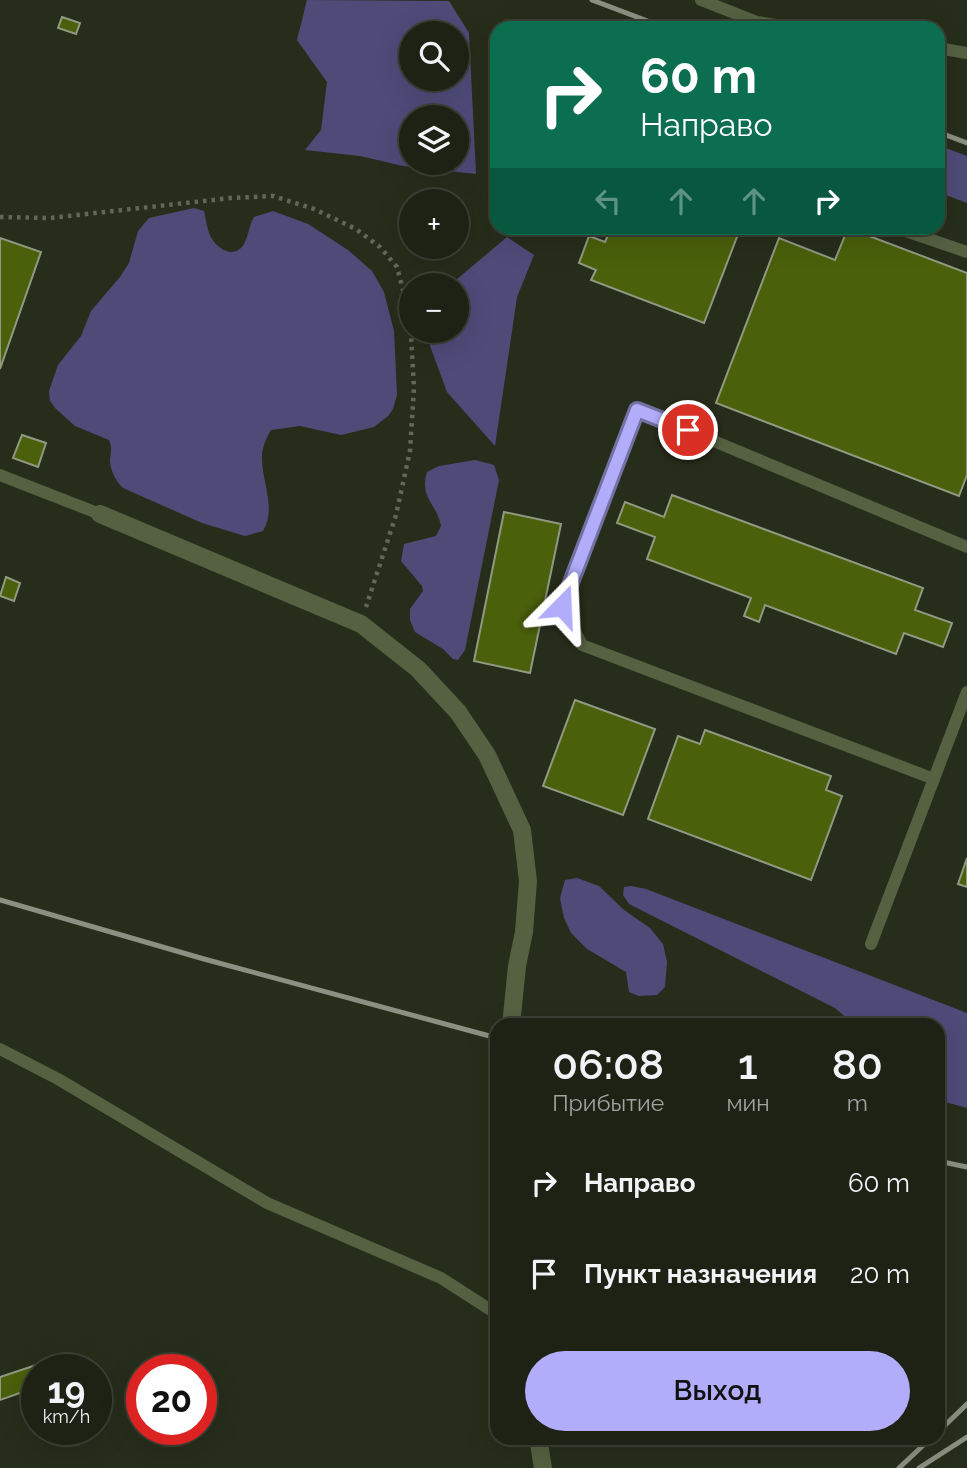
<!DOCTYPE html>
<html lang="ru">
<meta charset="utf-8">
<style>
:root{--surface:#1d2214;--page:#2a2f22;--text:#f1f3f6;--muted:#a0a4a0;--line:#3b3f34;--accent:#b1adfa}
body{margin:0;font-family:Raleway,sans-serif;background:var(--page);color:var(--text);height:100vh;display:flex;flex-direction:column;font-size:26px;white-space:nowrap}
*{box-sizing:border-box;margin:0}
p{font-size:23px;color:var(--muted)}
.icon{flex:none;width:38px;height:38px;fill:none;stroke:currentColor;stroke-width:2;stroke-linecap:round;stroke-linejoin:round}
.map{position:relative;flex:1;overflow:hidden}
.panel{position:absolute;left:490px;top:1018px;width:455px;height:427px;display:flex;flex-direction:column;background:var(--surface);border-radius:21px;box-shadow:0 7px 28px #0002,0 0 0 2px var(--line)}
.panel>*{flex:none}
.guide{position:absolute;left:490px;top:21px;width:455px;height:214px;border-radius:21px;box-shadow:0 7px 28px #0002,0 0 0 2px var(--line);background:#0b6e4f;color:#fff;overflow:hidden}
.tools{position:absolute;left:399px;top:21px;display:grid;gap:14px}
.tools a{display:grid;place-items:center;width:70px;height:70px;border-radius:50%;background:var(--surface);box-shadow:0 7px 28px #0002,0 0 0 2px var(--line);font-size:35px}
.speed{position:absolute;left:21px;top:1354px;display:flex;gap:14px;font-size:35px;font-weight:700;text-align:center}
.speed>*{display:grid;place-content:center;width:91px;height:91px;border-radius:50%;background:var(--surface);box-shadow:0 7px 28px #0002,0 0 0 2px var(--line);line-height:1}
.speed small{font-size:18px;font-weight:400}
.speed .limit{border:10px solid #d22;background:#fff;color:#111}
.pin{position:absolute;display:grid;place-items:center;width:60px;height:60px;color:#fff;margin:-30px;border:4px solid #fff;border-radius:50%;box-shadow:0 2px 7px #0007}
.me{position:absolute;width:77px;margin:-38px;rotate:21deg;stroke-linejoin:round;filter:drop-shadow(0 0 5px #0008)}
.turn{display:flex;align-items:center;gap:24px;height:147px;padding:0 35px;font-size:32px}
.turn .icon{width:91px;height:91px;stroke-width:2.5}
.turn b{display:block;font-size:49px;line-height:60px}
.lanes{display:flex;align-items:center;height:66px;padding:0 35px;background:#0003;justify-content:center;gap:35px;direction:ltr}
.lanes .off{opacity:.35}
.eta{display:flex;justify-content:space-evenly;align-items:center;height:119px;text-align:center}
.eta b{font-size:42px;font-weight:600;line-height:49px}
.button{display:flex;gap:14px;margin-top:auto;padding:14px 35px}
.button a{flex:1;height:80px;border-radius:42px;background:var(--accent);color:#111;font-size:28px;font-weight:600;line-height:80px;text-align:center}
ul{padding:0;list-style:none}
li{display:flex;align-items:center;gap:21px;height:91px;padding:0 35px}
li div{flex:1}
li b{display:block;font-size:26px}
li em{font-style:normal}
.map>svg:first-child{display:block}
</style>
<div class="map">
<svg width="967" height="1468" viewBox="0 0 967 1468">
<rect width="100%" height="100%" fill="#272d1b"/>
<!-- green -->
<g fill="#4e4b79" fill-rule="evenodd">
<path d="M307,0L449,1L469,33L476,174L403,166L360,156L305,150L321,130L327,82L297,40ZM457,33V79H411V33ZM457,117V163H411V117Z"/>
<polygon points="938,145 967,156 967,203 938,192"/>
<path d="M194,208L204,211C206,219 207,231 212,239C219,250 235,259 244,244C249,235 249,225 254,217L273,211L308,224L348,250L372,271L384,292L394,331L397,395L393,409L388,416L374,427L341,435L300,426L271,430C267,437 262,447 262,456C261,481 277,508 263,531L245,536L202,523L123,488C116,481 111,472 110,462C110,453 113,449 109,440L75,426L55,408L50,401L49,391L58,365L81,336L91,311L120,277L129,263L138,231L149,218Z"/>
<polygon points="507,237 534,255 517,297 495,446 447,392 430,346 431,331 457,331 457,285 450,285"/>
<path d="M475,460L494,465L499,480L465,650L458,660L453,659L443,649L415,632L410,620V609L423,591L422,586L401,561L404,544L436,536L441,526C437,503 419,499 427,472L439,466Z"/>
<polygon points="577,878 599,886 624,910 650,928 663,944 667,962 665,987 657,995 639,996 629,992 626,972 587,949 571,933 564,918 560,898 565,880"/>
<polygon points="631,886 646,889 967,1013 967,1108 938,1100 938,1026 851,1025 849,1020 835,1008 629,904 623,895 624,887"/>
</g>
<!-- building -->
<g fill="#4a600a" stroke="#919983" stroke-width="2">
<polygon points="62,17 80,23 76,34 58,28"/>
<polygon points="611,228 736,228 740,229 704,323 591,280 596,270 579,263 589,236 605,242"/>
<polygon points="848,228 967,273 967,475 959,496 716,403 779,238 835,260"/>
<polygon points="0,238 41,252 0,369"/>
<polygon points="22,435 46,443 38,467 13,458"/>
<polygon points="672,495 923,588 915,610 952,623 943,647 904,633 896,654 765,605 759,622 744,616 751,598 647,559 655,537 617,523 625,502 664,517"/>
<polygon points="504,512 561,524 530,673 474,661"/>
<polygon points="6,577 20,583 14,601 0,596"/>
<polygon points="575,700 655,729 623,815 543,786"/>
<polygon points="705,730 831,776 826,790 842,796 811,880 648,819 678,736 700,744"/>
<polygon points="967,858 967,887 958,884"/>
<polygon points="39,1364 41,1370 37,1370 37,1387 0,1400 0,1377"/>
</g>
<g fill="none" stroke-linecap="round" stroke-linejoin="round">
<!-- path -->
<polyline stroke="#626757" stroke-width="4.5" stroke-dasharray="3.5 5" stroke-linecap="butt" points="0,217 50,218 231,198 273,196 314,209 356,229 380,247 397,267 410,317 414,388 410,451 396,515 366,607"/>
<!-- service -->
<g stroke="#566142" stroke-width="12">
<polyline points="701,0 757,22 796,28"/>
<polyline points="938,48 967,53"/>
<polyline points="897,228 967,252"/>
<polyline points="0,475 100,514"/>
<polyline points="934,779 582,645 562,606 637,409 967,547"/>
<polyline points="871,944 967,692"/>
<polyline points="0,1049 58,1079 267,1203 441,1278 497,1314"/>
</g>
<!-- minor -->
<g stroke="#566142" stroke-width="18">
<polyline points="100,514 361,624 418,669 458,712 487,755 522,830 528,881 524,932 517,966 511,1026"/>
<polyline points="538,1438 543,1468"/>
</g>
<!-- rail -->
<g stroke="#8b9082" stroke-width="5">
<polyline points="592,0 666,28"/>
<polyline points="938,132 967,143"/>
<polyline points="0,900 204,959 497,1038"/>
<polyline points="938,1161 967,1167"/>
<polyline points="938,1432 967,1404"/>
<polyline points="899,1468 931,1438"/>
<polyline points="919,1468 967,1437"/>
</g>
</g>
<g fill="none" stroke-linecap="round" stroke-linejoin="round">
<!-- route casing -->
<g stroke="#7370a2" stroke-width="18">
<polyline id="route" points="562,606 637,410 688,430"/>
</g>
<!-- route -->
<use href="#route" stroke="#b1adfa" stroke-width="12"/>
</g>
</svg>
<div class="tools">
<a><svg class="icon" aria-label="search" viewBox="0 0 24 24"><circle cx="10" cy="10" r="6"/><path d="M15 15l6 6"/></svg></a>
<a><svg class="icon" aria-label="layers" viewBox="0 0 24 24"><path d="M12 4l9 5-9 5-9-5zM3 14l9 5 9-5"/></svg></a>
<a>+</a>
<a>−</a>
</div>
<div class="speed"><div>19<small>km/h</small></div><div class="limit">20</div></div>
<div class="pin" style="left:688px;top:430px;background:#d93025"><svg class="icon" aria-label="arrive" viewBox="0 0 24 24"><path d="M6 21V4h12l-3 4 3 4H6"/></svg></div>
<svg class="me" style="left:562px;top:606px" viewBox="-20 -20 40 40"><path d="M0-17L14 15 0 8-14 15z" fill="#b1adfa" stroke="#fff" stroke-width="4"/></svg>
<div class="guide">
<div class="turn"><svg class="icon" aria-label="right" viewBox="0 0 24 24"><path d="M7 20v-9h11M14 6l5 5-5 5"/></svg><div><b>60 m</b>Направо</div></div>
<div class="lanes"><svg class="icon off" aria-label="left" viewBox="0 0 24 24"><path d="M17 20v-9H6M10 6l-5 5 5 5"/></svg><svg class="icon off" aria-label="ahead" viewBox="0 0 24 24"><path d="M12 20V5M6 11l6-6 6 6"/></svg><svg class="icon off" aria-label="ahead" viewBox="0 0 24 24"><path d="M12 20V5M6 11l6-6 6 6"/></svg><svg class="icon" aria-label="right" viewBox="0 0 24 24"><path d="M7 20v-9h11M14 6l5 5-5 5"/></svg></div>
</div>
<section class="panel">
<div class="eta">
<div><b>06:08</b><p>Прибытие</p></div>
<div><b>1</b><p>мин</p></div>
<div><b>80</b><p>m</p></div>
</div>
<ul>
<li><svg class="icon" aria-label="right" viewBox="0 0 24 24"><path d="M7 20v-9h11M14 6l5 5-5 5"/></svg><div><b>Направо</b></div><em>60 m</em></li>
<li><svg class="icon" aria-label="arrive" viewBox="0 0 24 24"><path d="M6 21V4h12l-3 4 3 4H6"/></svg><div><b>Пункт назначения</b></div><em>20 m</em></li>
</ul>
<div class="button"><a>Выход</a></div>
</section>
</div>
